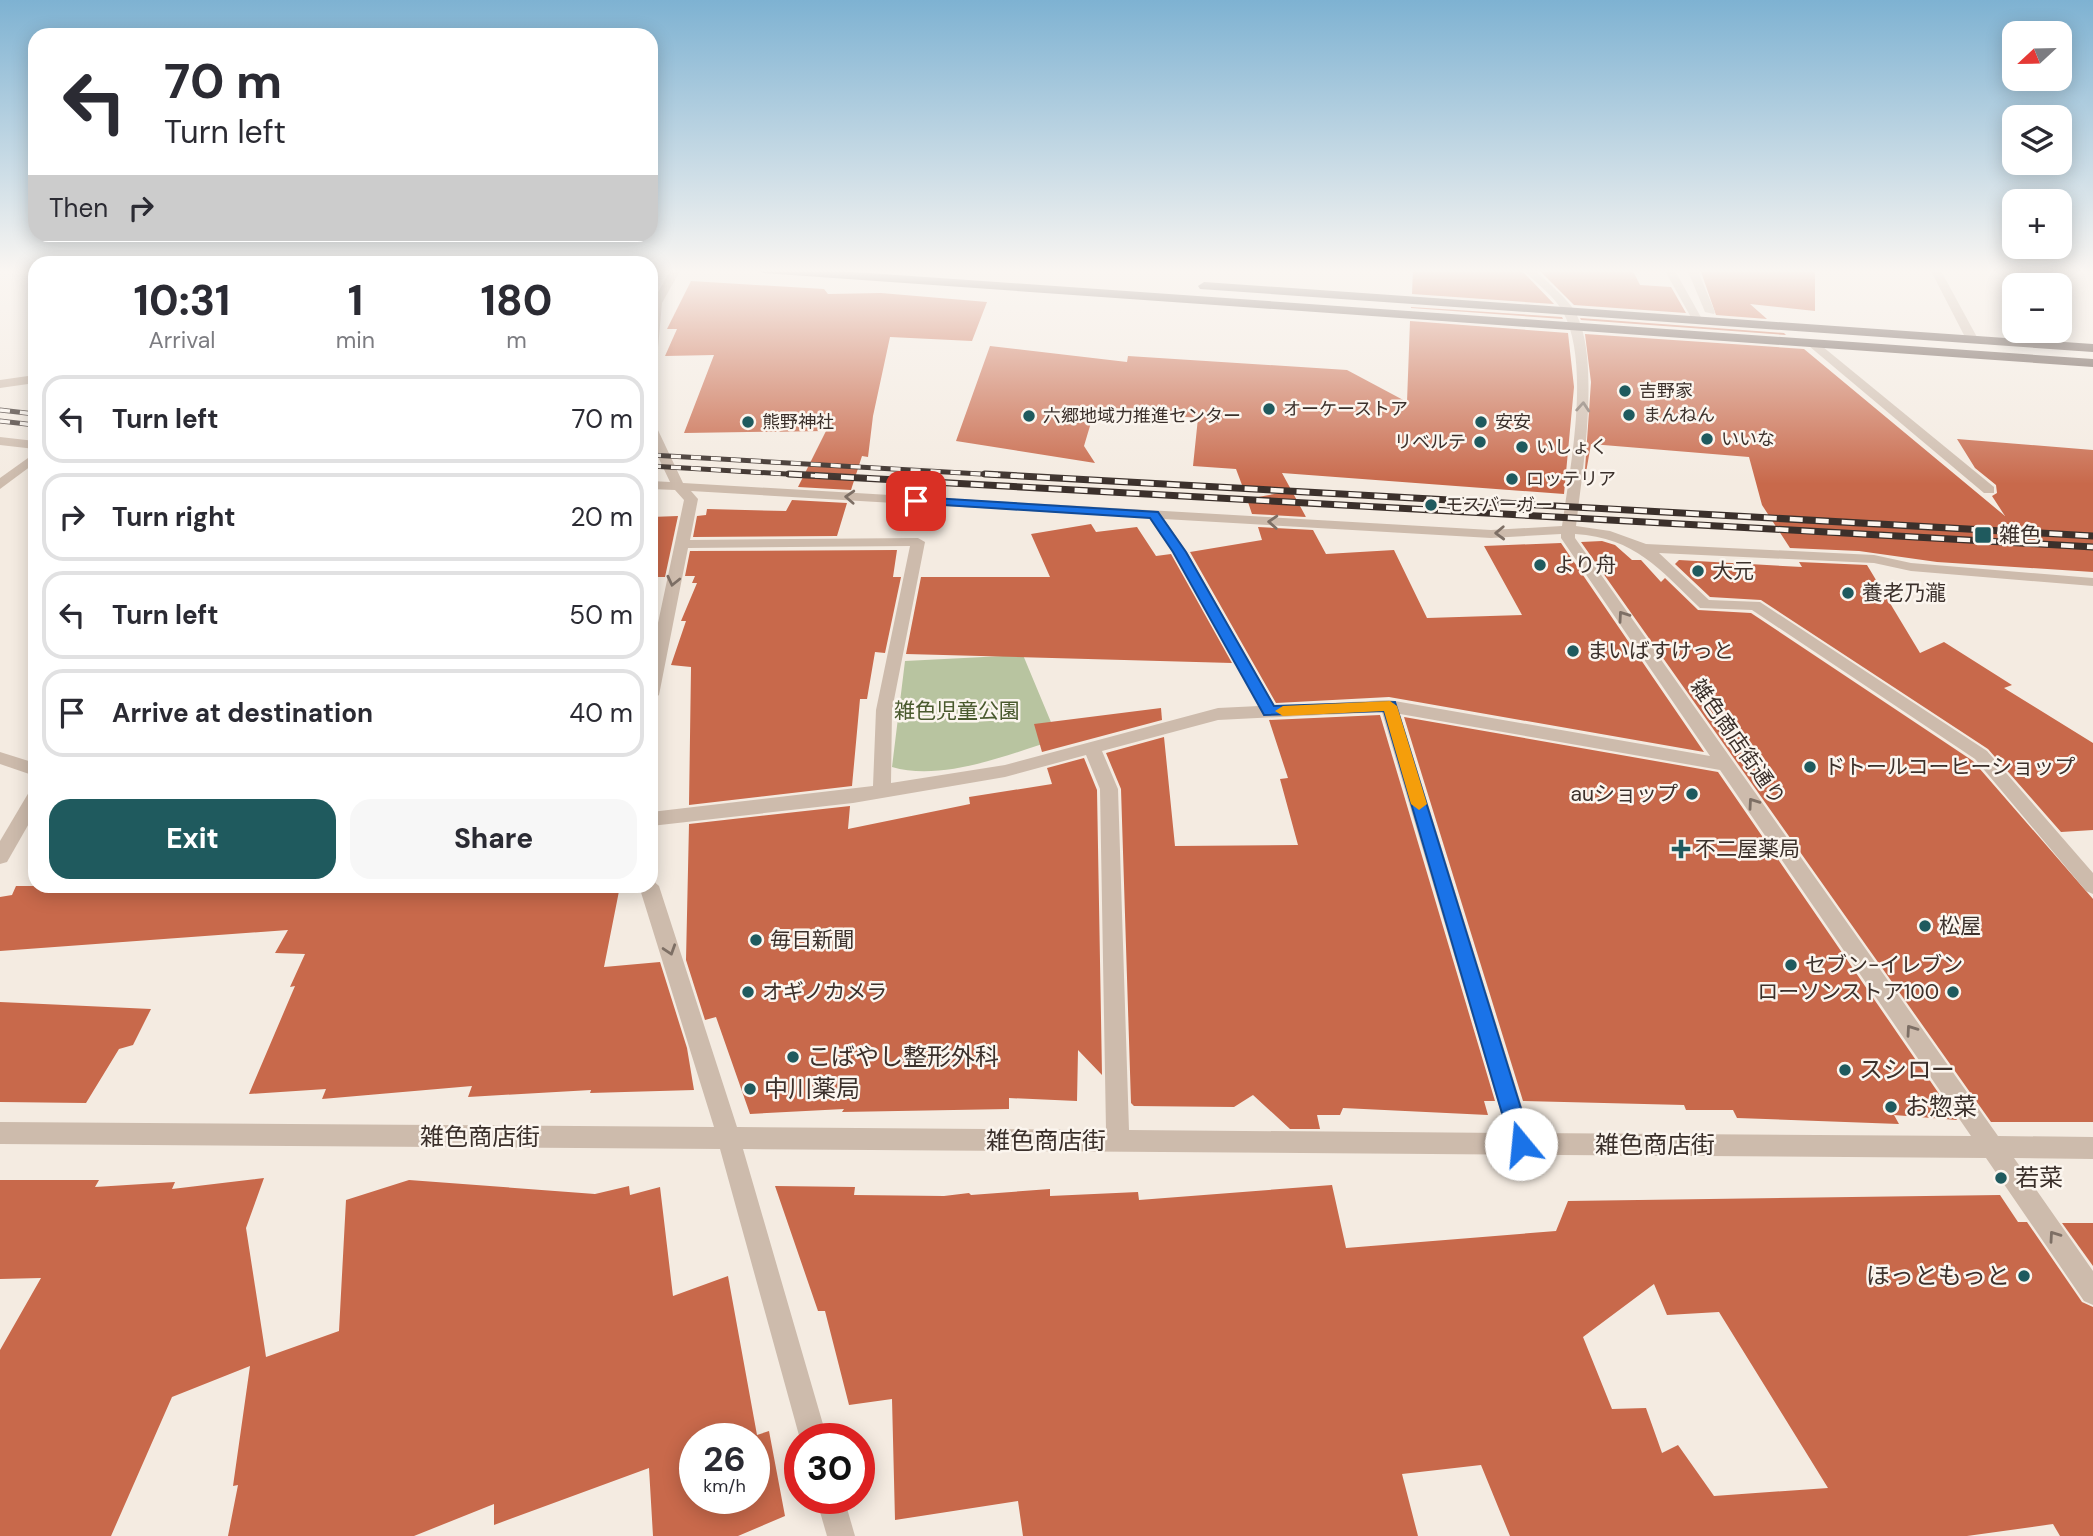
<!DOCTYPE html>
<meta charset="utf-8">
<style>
:root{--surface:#fff;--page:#f7f7f7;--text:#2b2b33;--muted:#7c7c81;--line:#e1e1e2;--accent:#1f5a5e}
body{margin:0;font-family:"DM Sans","Noto Sans JP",sans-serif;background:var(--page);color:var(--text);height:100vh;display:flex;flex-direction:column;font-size:26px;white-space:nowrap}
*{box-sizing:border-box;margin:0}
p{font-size:23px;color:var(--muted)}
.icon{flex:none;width:38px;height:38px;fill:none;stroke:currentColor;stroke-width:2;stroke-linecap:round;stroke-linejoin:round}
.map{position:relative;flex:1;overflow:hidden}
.panel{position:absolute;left:28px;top:256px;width:630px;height:637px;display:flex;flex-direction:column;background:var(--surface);border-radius:21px;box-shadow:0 4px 18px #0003}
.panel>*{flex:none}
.top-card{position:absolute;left:28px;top:28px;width:630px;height:214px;border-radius:21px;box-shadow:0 4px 18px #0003;background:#fff;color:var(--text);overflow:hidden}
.needle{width:46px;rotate:248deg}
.controls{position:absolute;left:2002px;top:21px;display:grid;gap:14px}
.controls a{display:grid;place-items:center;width:70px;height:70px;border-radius:14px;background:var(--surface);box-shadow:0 4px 18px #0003;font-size:35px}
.speed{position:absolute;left:679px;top:1423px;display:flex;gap:14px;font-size:35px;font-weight:700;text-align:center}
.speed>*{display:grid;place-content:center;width:91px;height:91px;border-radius:50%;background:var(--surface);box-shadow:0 4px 18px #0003;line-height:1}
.speed small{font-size:18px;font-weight:400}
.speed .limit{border:10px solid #d22;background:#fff;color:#111}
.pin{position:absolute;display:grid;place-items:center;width:60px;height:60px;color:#fff;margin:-30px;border-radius:14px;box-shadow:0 4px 10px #0006}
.me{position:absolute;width:77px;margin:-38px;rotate:343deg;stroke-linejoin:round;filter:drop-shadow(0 0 5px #0008)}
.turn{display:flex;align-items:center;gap:24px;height:147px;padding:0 21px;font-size:32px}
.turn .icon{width:91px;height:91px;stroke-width:2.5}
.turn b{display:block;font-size:49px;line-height:60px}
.then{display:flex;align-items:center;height:66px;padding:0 21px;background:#0003;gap:14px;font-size:26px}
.eta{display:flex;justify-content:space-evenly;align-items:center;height:119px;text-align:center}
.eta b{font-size:42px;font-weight:800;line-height:49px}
.button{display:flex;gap:14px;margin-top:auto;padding:14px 21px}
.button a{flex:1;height:80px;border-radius:21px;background:var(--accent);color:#fff;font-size:28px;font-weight:800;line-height:80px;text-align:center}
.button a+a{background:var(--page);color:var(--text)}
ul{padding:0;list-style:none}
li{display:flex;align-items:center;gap:21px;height:88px;margin:0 14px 10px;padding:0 7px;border:4px solid var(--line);border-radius:21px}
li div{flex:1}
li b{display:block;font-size:26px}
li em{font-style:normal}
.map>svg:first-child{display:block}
</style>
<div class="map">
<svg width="2093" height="1536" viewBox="0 0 2093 1536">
<rect width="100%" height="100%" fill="#f4ebe1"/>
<!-- green -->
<path fill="#b8c4a0" d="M1023,655L1058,739C1010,754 942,782 892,767L905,661Z"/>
<!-- building -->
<g fill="#c8694b" fill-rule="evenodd">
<polygon points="1413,269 1520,269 1554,304 1412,294"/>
<polygon points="1538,269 1632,269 1640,285 1671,287 1686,313 1574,305"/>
<polygon points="1700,269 1815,269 1815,311 1750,304 1767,319 1716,315"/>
<polygon points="691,281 824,289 828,294 881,293 987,302 972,341 890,337 873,416 868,457 862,456 851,490 798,487 826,431 684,433 714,355 665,356 677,329 667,329"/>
<polygon points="1411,307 1562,317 1563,319 1411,308"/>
<polygon points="1580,318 1784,333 1786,335 1581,320"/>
<polygon points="1410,321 1568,333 1574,387 1564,494 1282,473 1306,517 1252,514 1247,499 1285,492 1242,485 1236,469 1193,466 1198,418 1095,409 1084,446 1095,463 956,441 990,346 1127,362 1128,356 1347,370 1407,402"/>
<polygon points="1585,334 1804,349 2005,516 1992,496 1997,493 1996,485 1975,468 1957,439 2093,450 2093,572 1937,562 1859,551 1790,548 1762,505 1749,457 1591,444 1584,484 1591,382"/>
<polygon points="792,500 847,503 837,536 693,537 697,516 706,515 707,509 786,511"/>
<polygon points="678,516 665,577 651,577 651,517"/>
<polygon points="1091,524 1096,532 1137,527 1156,556 1171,554 1232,663 906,654 921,577 1050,577 1031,534"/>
<polygon points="1258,527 1313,530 1326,554 1394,550 1427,618 1522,615 1484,546 1561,543 1704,752 1389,697 1276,703 1190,552 1262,540"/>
<polygon points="1602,541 1615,545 1632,560 1641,560 1661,582 1665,578 1698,610 1751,613 1973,761 2093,899 2093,1122 1991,1122 1581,542"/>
<polygon points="897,550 893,577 901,577 885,653 875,652 867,699 860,699 852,786 689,805 691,669 691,667 671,665 686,621 681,621 697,583 692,583 695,576 685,576 690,551"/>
<polygon points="1679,560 1802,567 1799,562 1867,565 1920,653 1944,642 2012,685 2004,688 2093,743 2093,830 2061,832 1988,749 1761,600 1710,597 1675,564"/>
<polygon points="1161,708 1162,720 1042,752 1034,724"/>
<polygon points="1380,715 1495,1101 1484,1101 1488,1115 1343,1108 1340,1115 1317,1115 1320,1129 1290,1129 1253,1095 1234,1107 1134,1106 1131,1103 1121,789 1106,753 1164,737 1175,846 1298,845 1280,779 1288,778 1269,720"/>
<polygon points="1404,717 1718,772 1957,1120 1894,1115 1899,1124 1737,1118 1733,1110 1686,1110 1684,1105 1523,1101"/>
<polygon points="1084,758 1097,790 1102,1075 1078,1050 1077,1101 1009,1098 1009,1109 842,1112 844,1109 750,1114 716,1017 705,1020 686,960 689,824 850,806 848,829 970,804 969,797 1052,784 1047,768"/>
<polygon points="16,886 444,886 442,892 521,886 620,886 604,967 660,962 687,1048 694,1090 590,1093 591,1090 468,1097 472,1086 322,1099 326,1089 249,1094 295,986 290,987 305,954 275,953 288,930 0,951 0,897 12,895"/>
<polygon points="0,1002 151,1009 133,1045 119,1049 86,1103 0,1102"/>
<path d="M264,1178L246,1228L266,1357L339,1331L346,1200L409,1180L595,1194L629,1186L630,1195L660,1187L673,1296L728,1276L757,1435L769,1431L785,1516L738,1536H653L649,1468L494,1525V1504L414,1536H228L238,1485L233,1486L250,1366L172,1397L111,1536H0V1350L41,1278L0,1279V1180H99L95,1187L175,1182L172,1189ZM695,1438H754V1498H695Z"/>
<path d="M1332,1185L1346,1248L1556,1231L1568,1201L2000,1195L2018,1222H2027L2082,1302L2093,1307V1536H2060L2053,1524L1967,1536H1510L1481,1465L1402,1474L1418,1536H1023L1018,1501L895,1520L892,1399L849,1405L825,1311H818L775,1186L855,1187L854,1195L944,1196L969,1193L971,1195L1050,1189V1196L1138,1192L1139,1200ZM1654,1284L1667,1315L1719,1312L1828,1488L1714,1496L1678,1445L1662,1453L1646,1408L1612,1409L1583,1337Z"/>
<polygon points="2062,1223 2093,1223 2093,1266"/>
</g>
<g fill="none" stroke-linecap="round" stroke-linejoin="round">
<!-- minor -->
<g fill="#cdbbac" fill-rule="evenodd">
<polygon points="671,269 681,269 662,303 657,359 651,362 652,303"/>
<path d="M1523,269H1534C1546,281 1561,293 1572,307C1603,350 1582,474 1576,526L1610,531L1646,544L1874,555L1911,563L2093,578V586L1911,571L1874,563L1659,553L1709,600L1760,602L1987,751L2093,873V894L2086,891L1975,759L1752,610L1700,608C1659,569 1636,538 1575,534V538L1998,1136L2093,1137V1159L2014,1158L2093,1271V1305L2084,1301L1986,1158L743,1149L827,1438L800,1439L720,1149L0,1144V1122L714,1127L639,886H651V879L659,886L737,1127L1106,1130L1100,789L1086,755L1005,777L853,803L651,826V812L873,786L876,710L910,546L688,548L659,695L651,701V656L684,500L675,490L651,489V481L670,482L651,442V424L657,428L683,483L1491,530L1562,526C1570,469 1591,363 1563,312C1555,296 1535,283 1523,269ZM691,491L1149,518L1173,552L1259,706L1218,708L1005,765L891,783L892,710L925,542L918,538L690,540L698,499ZM1164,519L1491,538L1561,534V538L1710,756L1389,700L1275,706L1187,552ZM1382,712L1507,1133L1129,1130L1118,789L1102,751L1218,720ZM1400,714L1720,770L1971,1136L1530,1133Z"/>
<polygon points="1664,269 1674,269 1702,319 1701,321 1693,321"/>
<polygon points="1687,269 1697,269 1715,312 1714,314 1705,312"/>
<polygon points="1930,269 1940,269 1978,339 1976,341 1966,339"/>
<polygon points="1809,342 1817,342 1994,487 1994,493 1984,493 1809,346"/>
<polygon points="35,375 35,383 0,388 0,380"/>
<polygon points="0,437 35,441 35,449 0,445"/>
<polygon points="35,453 35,463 0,489 0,478"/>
<polygon points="0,752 35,763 35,776 0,764"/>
<polygon points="35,790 35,813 7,862 0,864 0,841 29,792"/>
<polygon points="816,1498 844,1498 855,1536 827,1536"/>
</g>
<!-- highway -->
<g fill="#5c4a42" fill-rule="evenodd">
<polygon points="757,269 812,269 2093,359 2093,367 763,273"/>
<polygon points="1204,282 2093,344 2093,352 1200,289 1198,286"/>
</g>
<!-- rail-far1 casing -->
<g stroke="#3b302b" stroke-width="5">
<g id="rail-far1">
<polyline points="0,410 35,414"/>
<polyline points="0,421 35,425"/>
<polyline points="651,455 1016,476"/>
<polyline points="651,466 820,476"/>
</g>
</g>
<!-- rail casing -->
<g stroke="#3b302b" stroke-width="7">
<g id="rail">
<polyline points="789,474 2093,547"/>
<polyline points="985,474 2093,536"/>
</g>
</g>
<!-- rail-far1 -->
<use href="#rail-far1" stroke="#fbf5ee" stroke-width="3.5" stroke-dasharray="10" stroke-linecap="butt"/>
<!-- rail -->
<use href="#rail" stroke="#fbf5ee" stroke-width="4.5" stroke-dasharray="13" stroke-linecap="butt"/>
</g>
<!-- one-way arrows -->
<defs><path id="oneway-chevron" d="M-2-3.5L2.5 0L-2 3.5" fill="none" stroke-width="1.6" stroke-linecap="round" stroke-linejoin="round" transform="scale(1.75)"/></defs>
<g stroke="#7d6f65">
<use href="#oneway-chevron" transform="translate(1583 407) rotate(-86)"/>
<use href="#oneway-chevron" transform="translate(850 497) rotate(-177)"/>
<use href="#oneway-chevron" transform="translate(1273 522) rotate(-177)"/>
<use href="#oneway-chevron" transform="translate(1500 533) rotate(178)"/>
<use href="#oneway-chevron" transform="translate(673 581) rotate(103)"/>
<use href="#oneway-chevron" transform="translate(1623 616) rotate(-125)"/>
<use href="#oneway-chevron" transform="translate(1753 803) rotate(-125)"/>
<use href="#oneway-chevron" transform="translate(670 950) rotate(72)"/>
<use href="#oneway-chevron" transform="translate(1911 1030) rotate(-125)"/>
<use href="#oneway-chevron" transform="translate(2054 1236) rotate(-125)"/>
</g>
<!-- sky -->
<linearGradient id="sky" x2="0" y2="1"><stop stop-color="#7eb2d2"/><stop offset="0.56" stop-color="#faf6f2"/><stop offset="1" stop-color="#faf6f2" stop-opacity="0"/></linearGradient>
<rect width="2093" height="484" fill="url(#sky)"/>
<!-- route -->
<polygon fill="#1a73e8" stroke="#114b97" stroke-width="2" points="916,497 1158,512 1186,552 1274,706 1395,702 1532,1144 1529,1151 1521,1154 1514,1151 1511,1144 1384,711 1264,715 1173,552 1150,518 912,503 910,501"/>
<!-- slow -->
<polygon fill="#f59e0b" points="1390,701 1397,706 1427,804 1419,810 1411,804 1384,711 1283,716 1275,711 1283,706"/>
<!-- markers -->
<g fill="#1f5a5e" stroke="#fbf5ee" stroke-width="2.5">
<circle cx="1625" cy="391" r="7"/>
<circle cx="1269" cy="409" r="7"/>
<circle cx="1629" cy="415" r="7"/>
<circle cx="1029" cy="416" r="7"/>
<circle cx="748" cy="422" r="7"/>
<circle cx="1481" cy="422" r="7"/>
<circle cx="1707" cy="439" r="7"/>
<circle cx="1480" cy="442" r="7"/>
<circle cx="1522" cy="447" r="7"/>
<circle cx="1512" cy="479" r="7"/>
<circle cx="1431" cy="505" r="7"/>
<rect x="1974" y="526" width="18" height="18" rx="3.5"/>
<circle cx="1540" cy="565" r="7"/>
<circle cx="1698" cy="571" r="7"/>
<circle cx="1848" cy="593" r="7"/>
<circle cx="1573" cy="651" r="7"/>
<circle cx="1810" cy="767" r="7"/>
<circle cx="1692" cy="794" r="7"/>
<path d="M1677.5 838.5h7v7h7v7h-7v7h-7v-7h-7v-7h7z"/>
<circle cx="1925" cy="926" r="7"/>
<circle cx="756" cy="940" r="7"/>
<circle cx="1791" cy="965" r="7"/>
<circle cx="748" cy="992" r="7"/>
<circle cx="1953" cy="992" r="7"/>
<circle cx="793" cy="1057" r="7"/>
<circle cx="1845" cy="1070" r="7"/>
<circle cx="750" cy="1089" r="7"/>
<circle cx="1891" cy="1107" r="7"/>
<circle cx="2001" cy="1178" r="7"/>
<circle cx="2024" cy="1276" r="7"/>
</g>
<g text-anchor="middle" stroke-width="5" stroke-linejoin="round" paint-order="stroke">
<!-- far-poi labels -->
<g font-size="18" fill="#3b302b" stroke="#fbf5ee" text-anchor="start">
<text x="1639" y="397">吉野家</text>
<text x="1283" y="415">オーケーストア</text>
<text x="1643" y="421">まんねん</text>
<text x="1043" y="422">六郷地域力推進センター</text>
<text x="762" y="428">熊野神社</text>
<text x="1495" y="428">安安</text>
<text x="1721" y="445">いいな</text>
<text x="1466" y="448" text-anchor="end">リベルテ</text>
<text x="1536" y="453">いしょく</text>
<text x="1526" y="485">ロッテリア</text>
<text x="1445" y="511">モスバーガー</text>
</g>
<!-- poi labels -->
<g font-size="21" fill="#3b302b" stroke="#fbf5ee" text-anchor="start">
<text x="1999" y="542">雑色</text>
<text x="1554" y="572">より舟</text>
<text x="1712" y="578">大元</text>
<text x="1862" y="600">養老乃瀧</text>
<text x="1587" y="658">まいばすけっと</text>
<text x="1824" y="774">ドトールコーヒーショップ</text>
<text x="1678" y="801" text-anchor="end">auショップ</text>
<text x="1695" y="856">不二屋薬局</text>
<text x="1939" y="933">松屋</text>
<text x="770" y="947">毎日新聞</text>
<text x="1805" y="972">セブン-イレブン</text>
<text x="762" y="999">オギノカメラ</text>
<text x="1939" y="999" text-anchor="end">ローソンストア100</text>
</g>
<!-- park labels -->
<g font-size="21" fill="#4a5a2e" stroke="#fbf5ee">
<text x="957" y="718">雑色児童公園</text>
</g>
<!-- street labels -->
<g font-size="21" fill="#3b302b" stroke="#fbf5ee">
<text transform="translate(1738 742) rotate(55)" y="7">雑色商店街通り</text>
</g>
<!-- near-poi labels -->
<g font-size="24" fill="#3b302b" stroke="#fbf5ee" text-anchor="start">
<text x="807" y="1065">こばやし整形外科</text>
<text x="1859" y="1078">スシロー</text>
<text x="764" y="1097">中川薬局</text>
<text x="1905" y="1115">お惣菜</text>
<text x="2015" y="1186">若菜</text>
<text x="2010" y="1284" text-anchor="end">ほっともっと</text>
</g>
<!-- near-street labels -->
<g font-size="24" fill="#3b302b" stroke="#fbf5ee">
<text x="480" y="1145">雑色商店街</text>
<text x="1046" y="1149">雑色商店街</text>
<text x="1655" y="1153">雑色商店街</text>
</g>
</g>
</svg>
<div class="controls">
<a><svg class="needle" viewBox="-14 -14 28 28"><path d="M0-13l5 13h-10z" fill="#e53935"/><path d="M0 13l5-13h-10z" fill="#7c7c81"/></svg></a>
<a><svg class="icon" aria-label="layers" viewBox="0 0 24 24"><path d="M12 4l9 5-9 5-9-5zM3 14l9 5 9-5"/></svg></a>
<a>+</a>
<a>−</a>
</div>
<div class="speed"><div>26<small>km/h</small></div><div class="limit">30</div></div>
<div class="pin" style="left:916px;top:501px;background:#d93025"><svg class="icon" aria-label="arrive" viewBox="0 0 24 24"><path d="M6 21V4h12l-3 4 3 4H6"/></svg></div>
<svg class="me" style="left:1521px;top:1144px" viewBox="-20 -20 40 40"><circle r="19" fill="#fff"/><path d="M0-13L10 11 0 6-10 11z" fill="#1a73e8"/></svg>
<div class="top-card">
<div class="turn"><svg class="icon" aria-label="left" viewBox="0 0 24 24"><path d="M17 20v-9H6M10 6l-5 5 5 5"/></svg><div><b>70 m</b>Turn left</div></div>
<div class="then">Then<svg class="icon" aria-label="right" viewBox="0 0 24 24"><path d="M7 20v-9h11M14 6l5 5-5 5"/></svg></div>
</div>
<section class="panel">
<div class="eta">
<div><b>10:31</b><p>Arrival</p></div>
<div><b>1</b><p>min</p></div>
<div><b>180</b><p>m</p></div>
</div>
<ul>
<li><svg class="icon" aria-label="left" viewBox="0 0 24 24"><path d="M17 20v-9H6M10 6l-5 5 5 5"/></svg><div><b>Turn left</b></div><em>70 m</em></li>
<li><svg class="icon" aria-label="right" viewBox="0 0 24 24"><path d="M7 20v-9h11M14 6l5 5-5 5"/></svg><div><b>Turn right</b></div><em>20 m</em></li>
<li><svg class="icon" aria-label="left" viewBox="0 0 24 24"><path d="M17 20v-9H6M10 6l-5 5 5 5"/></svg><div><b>Turn left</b></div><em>50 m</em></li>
<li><svg class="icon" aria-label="arrive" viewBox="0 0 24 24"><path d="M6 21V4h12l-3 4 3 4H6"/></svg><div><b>Arrive at destination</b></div><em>40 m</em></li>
</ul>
<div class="button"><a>Exit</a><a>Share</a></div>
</section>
</div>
